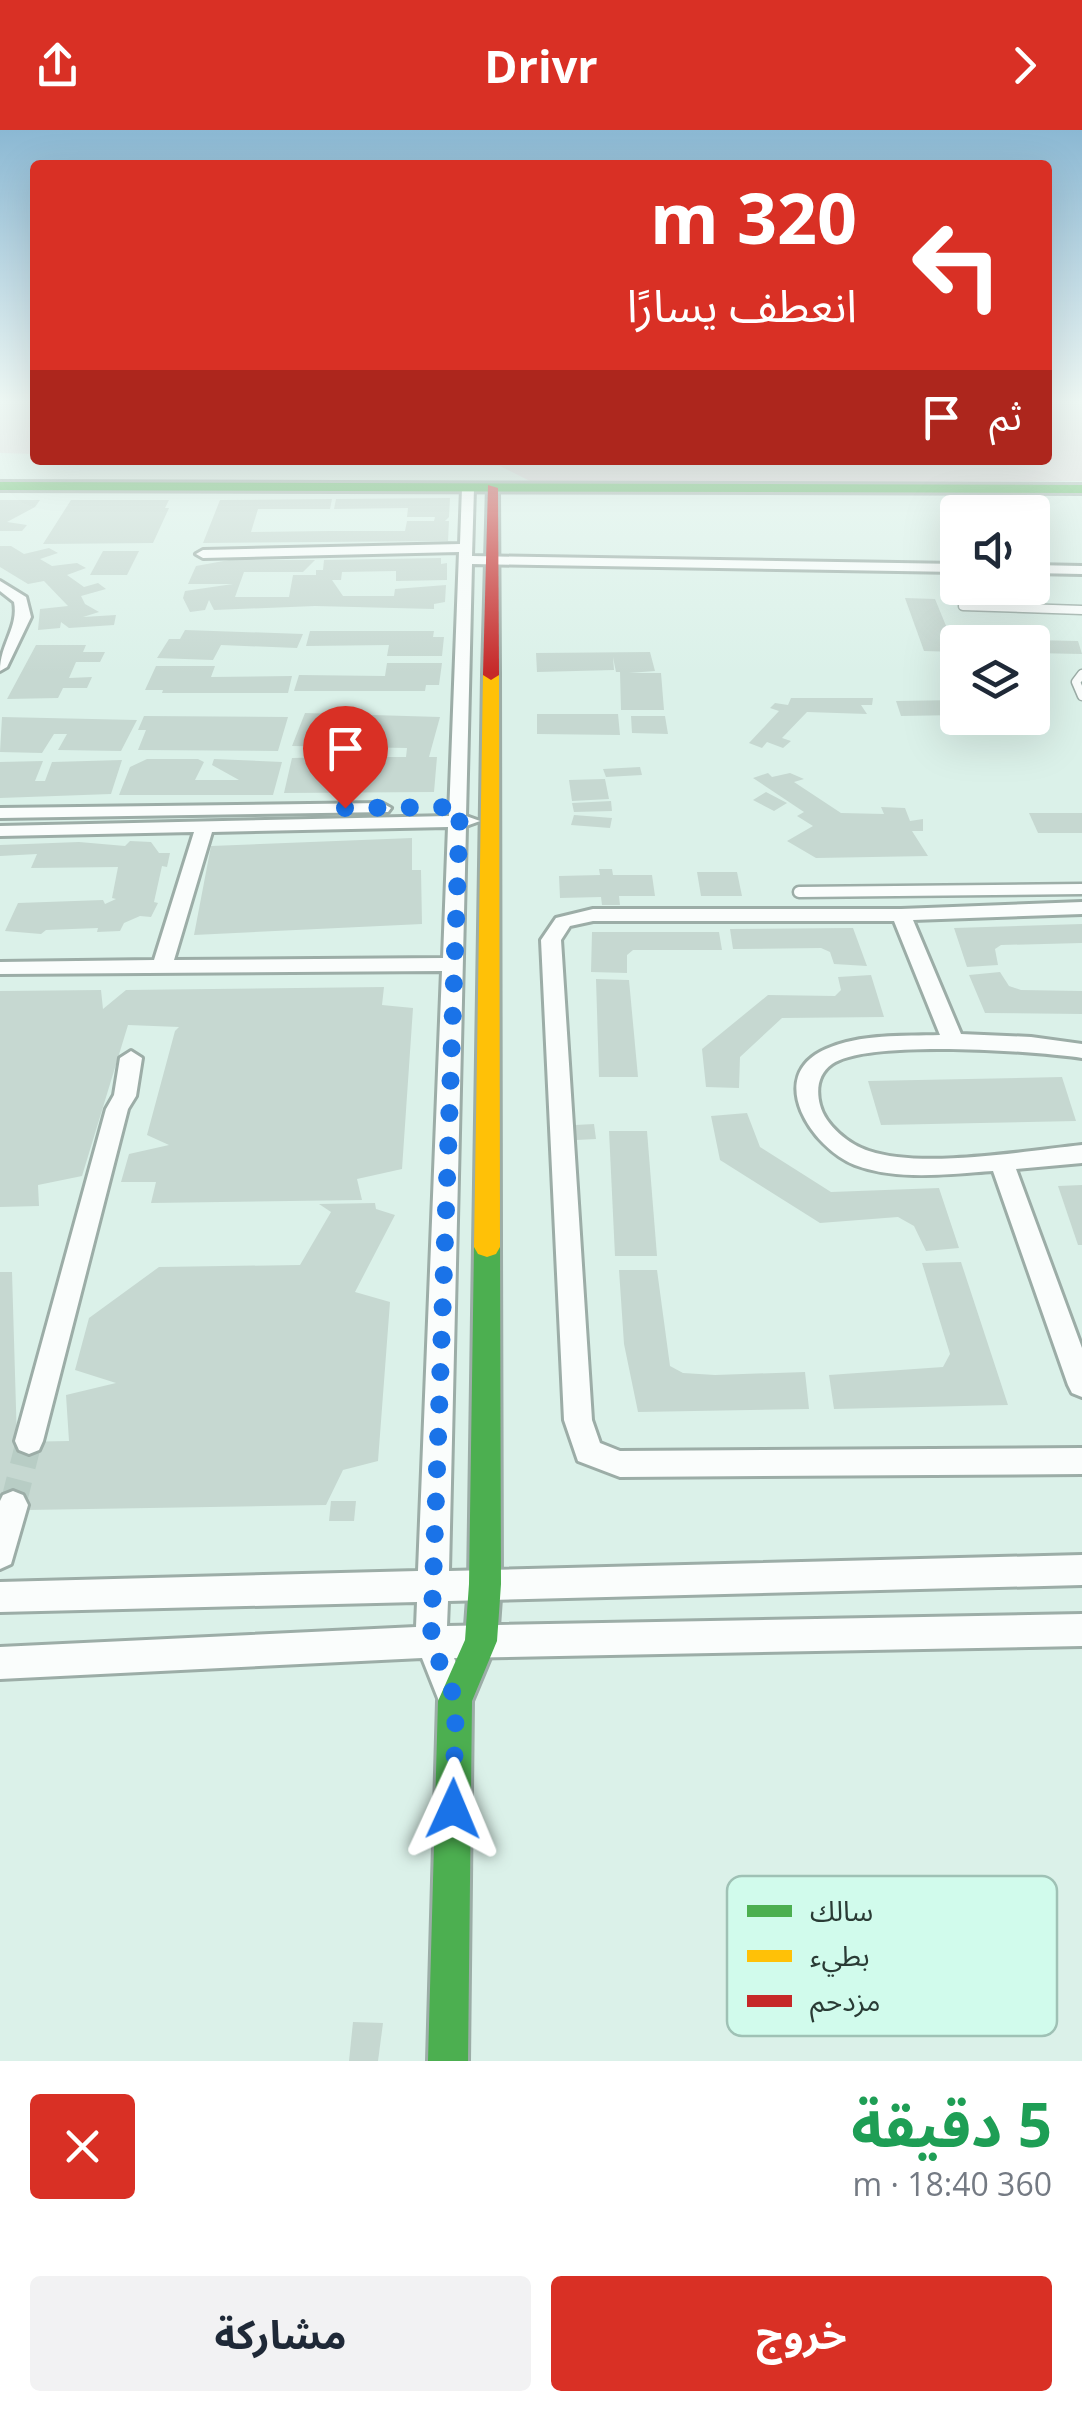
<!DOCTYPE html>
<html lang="ar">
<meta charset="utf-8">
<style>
:root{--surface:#fff;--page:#f2f2f3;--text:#1f2937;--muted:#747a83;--accent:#d93025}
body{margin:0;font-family:"Open Sans","Noto Sans Arabic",sans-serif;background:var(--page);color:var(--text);direction:rtl;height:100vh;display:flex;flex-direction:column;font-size:38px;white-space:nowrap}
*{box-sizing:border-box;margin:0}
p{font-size:32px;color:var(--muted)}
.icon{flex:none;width:55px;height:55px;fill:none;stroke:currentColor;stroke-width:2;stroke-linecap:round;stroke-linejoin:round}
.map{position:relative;height:1931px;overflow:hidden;direction:ltr}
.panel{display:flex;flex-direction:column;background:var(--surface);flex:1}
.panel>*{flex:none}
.banner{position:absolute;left:30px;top:30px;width:1022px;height:305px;border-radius:10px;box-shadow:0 10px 40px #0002;direction:rtl;background:#d93025;color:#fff;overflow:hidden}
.tools{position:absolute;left:940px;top:365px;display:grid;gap:20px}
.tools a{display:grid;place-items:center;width:110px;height:110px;border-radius:10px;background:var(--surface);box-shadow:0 10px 40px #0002;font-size:50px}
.pin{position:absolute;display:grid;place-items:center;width:85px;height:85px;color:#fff;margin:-102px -42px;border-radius:50% 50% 50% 0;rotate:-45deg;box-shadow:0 0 10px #0007}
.pin .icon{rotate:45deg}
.me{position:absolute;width:110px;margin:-55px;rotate:1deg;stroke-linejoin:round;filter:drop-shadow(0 0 8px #0008)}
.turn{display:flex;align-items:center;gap:35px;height:210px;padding:0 30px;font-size:45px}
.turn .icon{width:130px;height:130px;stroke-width:2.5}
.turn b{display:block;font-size:70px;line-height:85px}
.then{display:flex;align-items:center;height:95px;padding:0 30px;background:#0003;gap:20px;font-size:38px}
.round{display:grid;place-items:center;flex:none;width:105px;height:105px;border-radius:10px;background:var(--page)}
.summary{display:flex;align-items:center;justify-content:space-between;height:170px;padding:0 30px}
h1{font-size:60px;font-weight:700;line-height:75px;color:#1e9e55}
.primary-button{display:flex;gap:20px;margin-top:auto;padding:20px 30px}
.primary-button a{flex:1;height:115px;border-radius:10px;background:var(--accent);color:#fff;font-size:40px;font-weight:700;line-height:115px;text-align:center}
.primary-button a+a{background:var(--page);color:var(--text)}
header{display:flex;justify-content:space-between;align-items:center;height:130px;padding:0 30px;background:var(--accent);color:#fff;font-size:45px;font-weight:700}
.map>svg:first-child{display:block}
</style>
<header><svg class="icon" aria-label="forward" viewBox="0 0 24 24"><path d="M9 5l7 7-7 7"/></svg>Drivr<svg class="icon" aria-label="share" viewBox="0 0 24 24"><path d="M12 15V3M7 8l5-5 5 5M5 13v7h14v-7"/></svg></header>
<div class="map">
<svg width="1082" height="1931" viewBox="0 0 1082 1931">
<rect width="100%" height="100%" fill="#dbf1e9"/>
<!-- green -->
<g fill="#ddd7d8">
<polygon points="0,272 35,272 35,324 0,323"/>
<polygon points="1048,272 1082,272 1082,351 536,354 500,336 218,330 1048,330"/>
</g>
<!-- building -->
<g fill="#c6d8d1">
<polygon points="450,368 449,387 445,391 449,391 448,411 203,413 220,370 332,369 330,379 258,379 251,402 329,401 405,401 407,391 434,391 435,387 407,387 408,378 334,379 336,369"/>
<polygon points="0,370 40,370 35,377 7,392 27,395 22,401 0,401"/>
<polygon points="71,370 169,370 165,378 169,378 153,413 43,414"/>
<polygon points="0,416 11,416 24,424 49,418 58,423 40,429 52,436 77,433 86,438 67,445 84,457 98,453 106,459 81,466 85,474 99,482 83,487 116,485 114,495 69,498 61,492 60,498 38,500 40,479 68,476 44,451 28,454 0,437"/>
<polygon points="103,421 139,421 127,445 90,445"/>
<polygon points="441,428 441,434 447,433 447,450 396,451 396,441 342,442 341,450 332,450 343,466 394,466 395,459 446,455 445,472 434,474 434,479 315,476 214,480 209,470 205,480 190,482 183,468 185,461 233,454 188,454 196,436 229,430 315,430 303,442 244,442 235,467 289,467 293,445 316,445 316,440 323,440 324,430"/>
<polygon points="905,468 935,469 951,508 1012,509 1012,512 958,512 958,522 924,521"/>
<polygon points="185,500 303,504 297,518 221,515 213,530 157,528 169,509 180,509"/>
<polygon points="310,501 434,501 433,507 444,507 442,526 387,526 389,515 306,516"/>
<polygon points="1032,510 1078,511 1082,524 1032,523"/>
<polygon points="36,515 86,515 83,522 105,522 100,532 76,532 69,548 92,547 87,558 63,558 58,568 7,569"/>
<polygon points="650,522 655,541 629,543 661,543 664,580 621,580 620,542 616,542 613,527 614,540 537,542 536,523"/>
<polygon points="387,533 442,533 439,555 426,555 425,561 294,561 299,545 385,546"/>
<polygon points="156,536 215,536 211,547 292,546 288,563 162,563 163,560 145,560"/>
<polygon points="791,568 873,568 872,575 861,575 867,584 807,582 782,608 791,611 783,618 767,612 762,618 749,613 779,581 770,578 775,573 788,575"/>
<polygon points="958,570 958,585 901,586 896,571"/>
<polygon points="305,583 440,587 429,627 437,627 434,662 284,663 292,628 369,626 368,638 360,638 359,646 367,646 370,627 406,627 407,618 292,616"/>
<polygon points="537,584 618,584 620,605 537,604"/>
<polygon points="144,586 288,587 278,621 138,620 146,600 138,600"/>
<polygon points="631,586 665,586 668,604 632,603"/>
<polygon points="2,587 137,590 121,621 58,620 67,604 54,604 42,623 0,622"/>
<polygon points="147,629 198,629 204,632 195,650 239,650 212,635 214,629 282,632 273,665 119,665 130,637"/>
<polygon points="122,630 111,664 0,668 0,632 43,631 35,651 45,651 52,632"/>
<polygon points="640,637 642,645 606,647 603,639"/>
<polygon points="768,643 772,647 790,643 804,649 794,652 841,683 884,684 881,677 905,678 910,691 923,689 923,701 912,701 928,726 816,728 787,711 813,696 797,686 804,682 753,648"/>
<polygon points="605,649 609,669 572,671 569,650"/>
<polygon points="766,662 787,673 774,681 753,670"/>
<polygon points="611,671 612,681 574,682 572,673"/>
<polygon points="1029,683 1082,683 1082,703 1038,703"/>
<polygon points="574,685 612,688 610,698 571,695"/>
<polygon points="412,708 412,740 421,740 422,794 194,805 211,716"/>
<polygon points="130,711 151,712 159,723 170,723 167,737 162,736 154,772 158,773 151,787 140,786 124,793 120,801 97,802 98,798 46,800 41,804 5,801 18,773 103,770 105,774 116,769 112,768 118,737 31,738 37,724 0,726 0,715 79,712 125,716"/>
<polygon points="599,739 612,739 613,745 652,745 655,766 619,766 620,775 602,775 601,767 560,768 559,746 600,745"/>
<polygon points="697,742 737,742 742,766 701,766"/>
<polygon points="1082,794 1082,813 1001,815 995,819 998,835 967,837 954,798"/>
<polygon points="853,798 867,836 834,834 830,822 821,818 733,819 730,799"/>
<polygon points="592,802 719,802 722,820 633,820 627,825 627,843 591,842"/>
<polygon points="1000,842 1009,856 1021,860 1082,861 1082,884 985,883 969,845"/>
<polygon points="871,845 884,887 782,888 740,927 739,958 706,957 702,919 768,865 835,866 841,860 838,847"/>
<polygon points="596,849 629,850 638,947 599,947"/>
<polygon points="384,857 382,875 413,878 402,1039 357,1049 362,1070 151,1073 156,1052 121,1052 129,1024 169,1015 147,1005 175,901 179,897 128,895 82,1046 38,1055 39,1076 0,1077 0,861 101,860 103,879 126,860"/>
<polygon points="1062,947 1076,991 881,995 868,951"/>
<polygon points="747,983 760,1017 831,1062 939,1058 959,1118 926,1121 914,1096 898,1087 820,1093 720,1030 711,986"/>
<polygon points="594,994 596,1009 576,1010 575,995"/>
<polygon points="609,1001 647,1001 657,1126 615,1126"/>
<polygon points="1082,1055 1082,1115 1078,1115 1058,1056"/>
<polygon points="375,1073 376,1079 395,1085 355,1162 390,1172 378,1331 343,1340 326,1375 27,1380 0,1371 0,1142 12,1142 17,1312 69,1311 66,1265 116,1253 75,1240 89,1188 159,1137 300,1135 331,1082 319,1074"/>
<polygon points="961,1132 1008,1275 834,1279 829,1245 943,1237 950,1224 922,1133"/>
<polygon points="619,1140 657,1140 670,1236 683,1243 715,1245 805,1242 809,1279 638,1282 624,1214"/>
<polygon points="331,1371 356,1371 354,1391 329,1391"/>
<polygon points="353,1892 383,1893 378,1931 349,1931"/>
</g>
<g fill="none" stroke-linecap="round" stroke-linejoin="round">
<!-- street-tunnel -->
<polyline stroke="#b8cdc5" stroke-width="26" stroke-dasharray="26 14" stroke-linecap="butt" points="13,1375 29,1311"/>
<!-- lane-far1 casing -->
<g stroke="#9cada7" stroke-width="11">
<g id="lane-far1">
<polyline points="963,476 1082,480"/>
<polyline points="1082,544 1076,552 1082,566"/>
</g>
</g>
<!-- lane casing -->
<g stroke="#9cada7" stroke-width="15">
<polyline id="lane" points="799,762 1082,759"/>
</g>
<!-- street casing -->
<g stroke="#9cada7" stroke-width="6">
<g id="street">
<path d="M468,354L474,358L472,426L958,434V442L472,434L466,686L480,691L466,696L449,1441L1082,1425V1455L448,1471L447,1496L1082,1484V1516L454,1528L472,1569L467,1581L455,1586L443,1581L422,1528L0,1549V1517L416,1497L417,1472L0,1482V1452L418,1441L442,841L0,844V832L154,830L194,702L0,706V696L449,686L459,422L203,428L196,424L203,420L460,414L462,358ZM448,697L443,828L174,830L212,702Z"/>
<polygon points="1032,435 1082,436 1082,444 1032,443"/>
<path d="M0,451L26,467L31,487L7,537L0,541C0,514 19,497 14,472L0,461Z"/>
<polygon points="382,673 391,678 388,682 0,688 0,678"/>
<path d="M1082,772V784L913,790L961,904L1031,907L1082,914V928C1036,921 867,909 832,934C818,944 816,959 820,975C825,995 849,1015 869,1021C922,1039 1025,1021 1082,1015V1033L1016,1039L1082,1218V1267L1072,1263L1068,1255L993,1041C949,1044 897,1051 855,1035C812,1018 764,946 826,919C859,904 904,906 940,905L894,791H593L570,796L561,810L592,1290L600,1313L620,1321L1082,1318V1344L620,1347L578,1331L564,1290L541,810L556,788L593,779H901Z"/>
<polygon points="131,921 142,928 136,966 128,979 43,1311 39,1320 29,1324 19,1320 15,1311 106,979 114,965 120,928"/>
<polygon points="13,1361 23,1365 28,1375 11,1434 0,1439 0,1371 3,1365"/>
</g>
</g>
<!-- fast casing -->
<g stroke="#9cada7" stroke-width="6">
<g id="fast">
<polygon points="0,352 1082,355 1082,363 0,360"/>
<polygon points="487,1107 496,1110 500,1117 501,1454 497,1511 472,1571 468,1931 428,1931 438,1571 465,1510 469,1454 474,1117 478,1110"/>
</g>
</g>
<!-- slow casing -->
<g stroke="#9cada7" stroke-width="6">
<polygon id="slow" points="491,540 499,545 500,1117 496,1124 487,1127 478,1124 474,1117 483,545"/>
</g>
<!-- jam casing -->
<g stroke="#9cada7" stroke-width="6">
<polygon id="jam" points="488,355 498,358 499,545 491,550 483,545"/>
</g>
<!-- lane-far1 -->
<use href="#lane-far1" stroke="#fafdfc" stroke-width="8"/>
<!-- lane -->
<use href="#lane" stroke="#fafdfc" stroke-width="10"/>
<!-- street -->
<use href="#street" fill="#fafdfc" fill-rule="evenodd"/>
<!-- fast -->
<use href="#fast" fill="#4caf50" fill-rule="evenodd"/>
<!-- slow -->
<use href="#slow" fill="#ffc107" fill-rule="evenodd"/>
<!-- jam -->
<use href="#jam" fill="#c62828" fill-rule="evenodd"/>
</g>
<!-- sky -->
<linearGradient id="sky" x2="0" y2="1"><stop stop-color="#8bb8d3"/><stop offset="0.5" stop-color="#eff9f5"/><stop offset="1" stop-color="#eff9f5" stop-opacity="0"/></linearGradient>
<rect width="1082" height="543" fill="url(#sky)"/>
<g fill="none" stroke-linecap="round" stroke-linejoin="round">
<!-- route -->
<polyline stroke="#1a73e8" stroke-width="18" stroke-dasharray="0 32.4" points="345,678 460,677 431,1512 456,1571 453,1679"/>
</g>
<!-- legend -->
<rect x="727" y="1746" width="330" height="160" rx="15" fill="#d1fbec" stroke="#9fc1b5" stroke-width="2.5"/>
<rect x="747" y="1775" width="45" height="12" fill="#4caf50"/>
<rect x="747" y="1820" width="45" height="12" fill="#ffc107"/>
<rect x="747" y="1865" width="45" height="12" fill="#c62828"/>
<g font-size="28" fill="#2a3b35">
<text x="810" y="1791">سالك</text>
<text x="810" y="1836">بطيء</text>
<text x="810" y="1881">مزدحم</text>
</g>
</svg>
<div class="tools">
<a><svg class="icon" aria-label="sound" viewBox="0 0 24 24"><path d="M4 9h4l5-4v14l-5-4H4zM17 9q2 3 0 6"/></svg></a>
<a><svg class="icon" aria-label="layers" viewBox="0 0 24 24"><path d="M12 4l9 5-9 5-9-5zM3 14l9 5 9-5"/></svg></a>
</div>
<div class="pin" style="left:345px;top:678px;background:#d93025"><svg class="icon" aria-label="arrive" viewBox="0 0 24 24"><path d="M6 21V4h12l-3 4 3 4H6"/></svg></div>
<svg class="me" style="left:453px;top:1679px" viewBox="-20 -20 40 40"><path d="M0-17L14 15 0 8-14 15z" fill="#1a73e8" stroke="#fff" stroke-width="4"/></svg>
<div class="banner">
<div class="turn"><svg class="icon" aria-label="left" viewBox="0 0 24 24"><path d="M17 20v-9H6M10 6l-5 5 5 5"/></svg><div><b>320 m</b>انعطف يسارًا</div></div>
<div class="then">ثم<svg class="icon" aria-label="arrive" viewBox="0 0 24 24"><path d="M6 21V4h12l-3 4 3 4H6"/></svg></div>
</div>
</div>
<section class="panel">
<div class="summary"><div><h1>5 دقيقة</h1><p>360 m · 18:40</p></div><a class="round" style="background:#d93025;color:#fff"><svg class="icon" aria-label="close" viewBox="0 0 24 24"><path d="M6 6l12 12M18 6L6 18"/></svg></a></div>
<div class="primary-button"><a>خروج</a><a>مشاركة</a></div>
</section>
